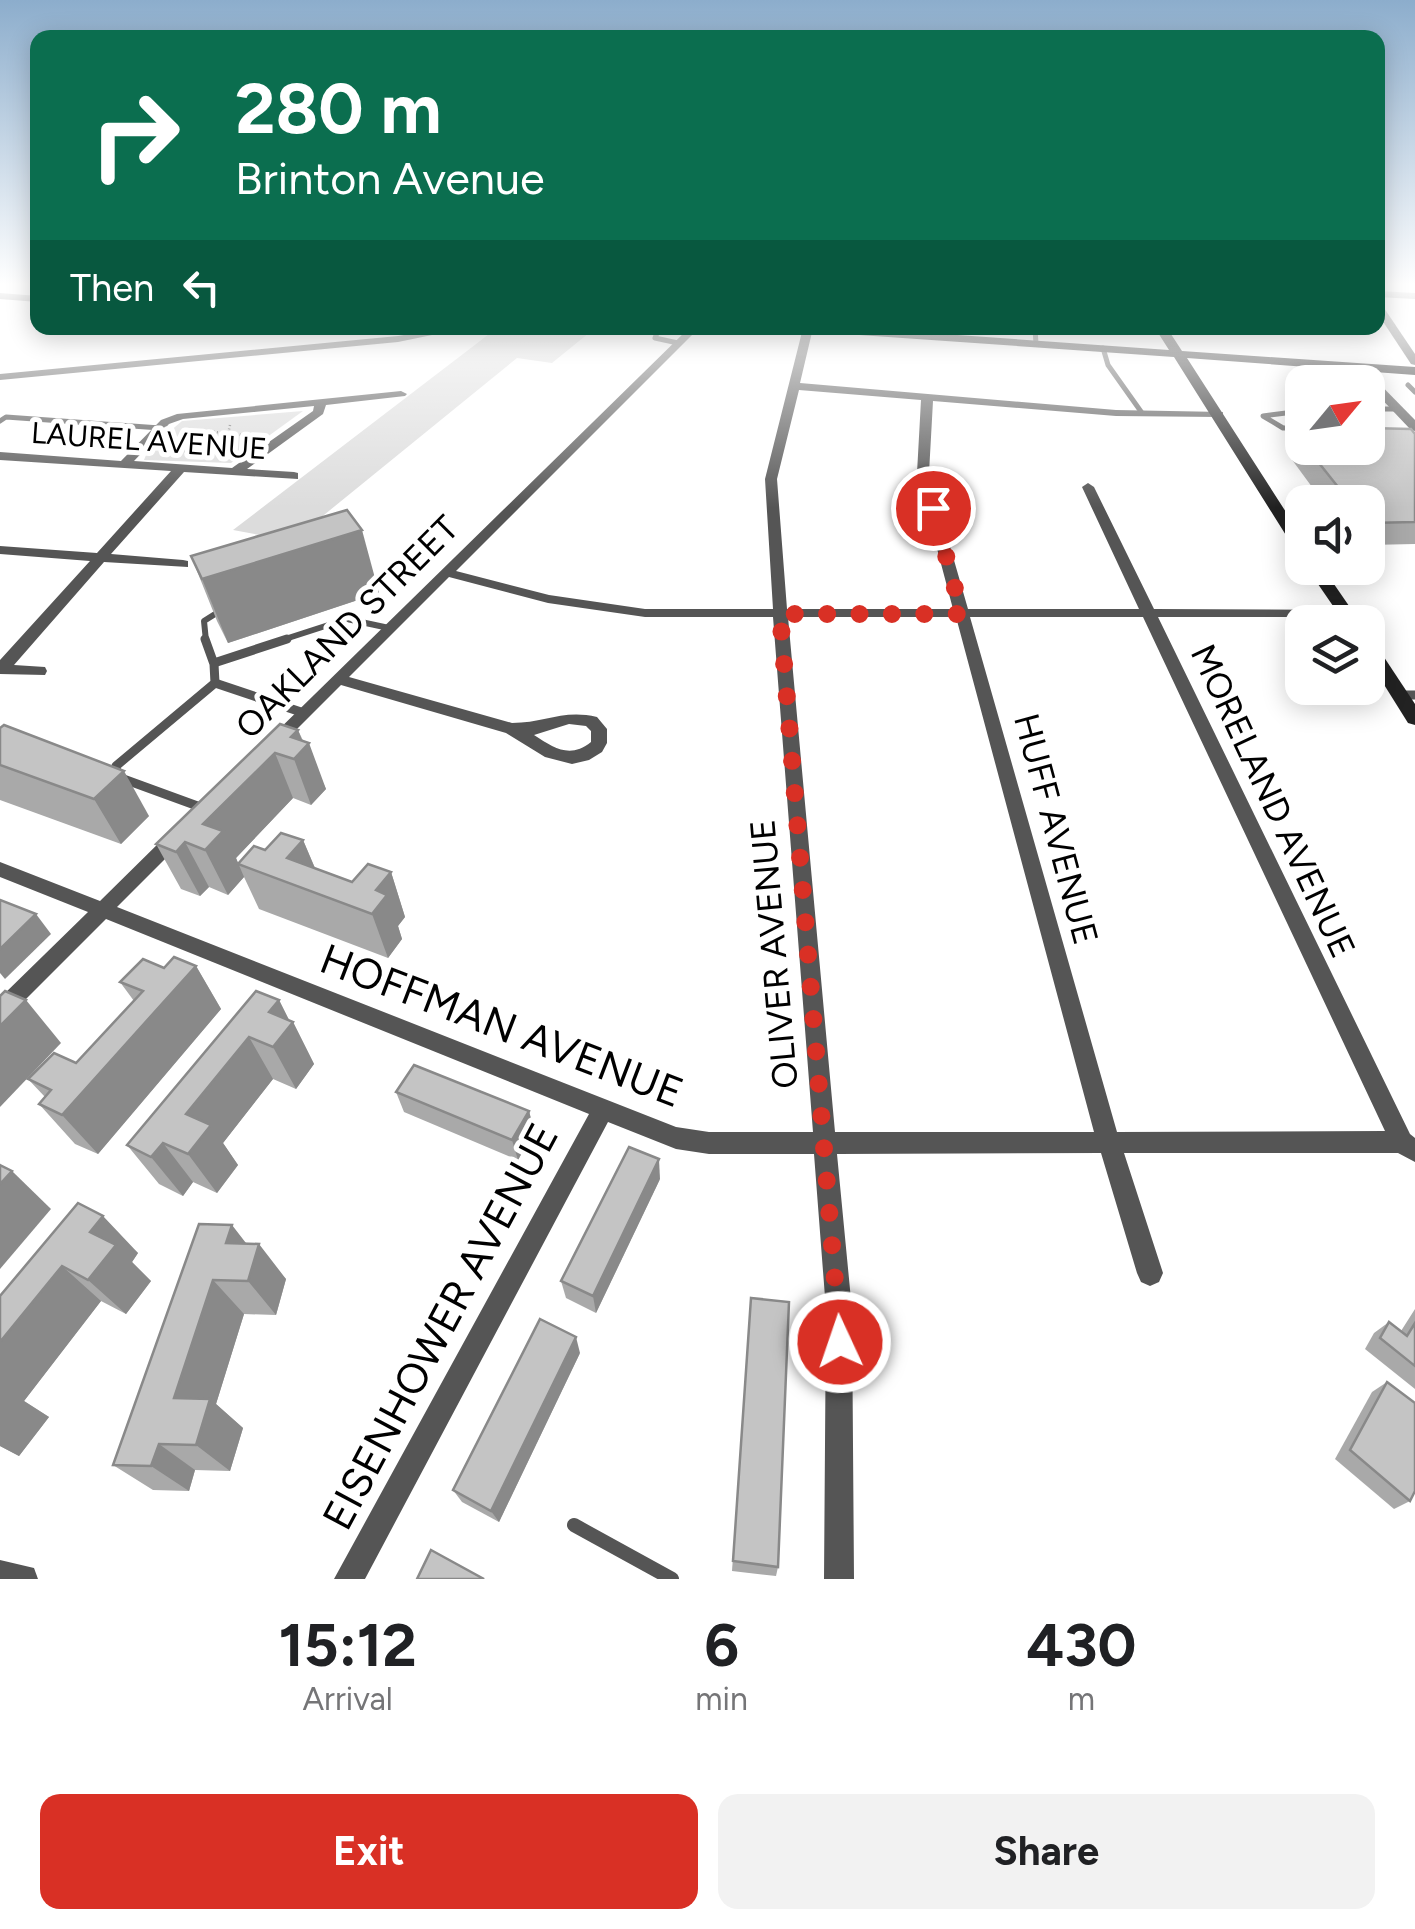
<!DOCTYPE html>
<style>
:root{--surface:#fff;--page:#f2f2f2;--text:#202124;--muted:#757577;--accent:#d93025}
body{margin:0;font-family:Figtree,sans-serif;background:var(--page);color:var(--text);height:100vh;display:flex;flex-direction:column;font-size:38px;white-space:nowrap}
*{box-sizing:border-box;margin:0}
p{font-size:32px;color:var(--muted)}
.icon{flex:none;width:55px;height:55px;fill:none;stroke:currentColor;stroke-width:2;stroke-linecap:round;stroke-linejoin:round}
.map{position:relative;height:1579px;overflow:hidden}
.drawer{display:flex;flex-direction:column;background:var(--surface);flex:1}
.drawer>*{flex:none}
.hud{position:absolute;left:30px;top:30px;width:1355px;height:305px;border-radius:20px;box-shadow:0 5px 25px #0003;background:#0b6e4f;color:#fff;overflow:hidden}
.needle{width:65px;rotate:61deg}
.controls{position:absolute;left:1285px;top:365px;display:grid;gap:20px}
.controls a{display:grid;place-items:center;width:100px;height:100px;border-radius:20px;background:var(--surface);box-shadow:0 5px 25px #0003;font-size:50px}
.pin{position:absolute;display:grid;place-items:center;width:85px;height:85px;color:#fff;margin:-42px;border:5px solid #fff;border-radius:50%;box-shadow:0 2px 10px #0007}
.me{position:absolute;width:110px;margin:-55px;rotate:357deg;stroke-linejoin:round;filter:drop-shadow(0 0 8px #0008)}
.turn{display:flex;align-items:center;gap:35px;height:210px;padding:0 40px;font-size:45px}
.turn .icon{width:130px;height:130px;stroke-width:2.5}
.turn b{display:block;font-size:70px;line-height:85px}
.then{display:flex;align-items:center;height:95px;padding:0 40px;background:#0003;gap:20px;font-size:38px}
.eta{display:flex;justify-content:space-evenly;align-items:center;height:170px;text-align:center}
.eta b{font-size:60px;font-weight:700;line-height:70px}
.primary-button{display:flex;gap:20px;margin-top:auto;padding:20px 40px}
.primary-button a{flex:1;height:115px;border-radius:20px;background:var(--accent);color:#fff;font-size:40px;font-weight:700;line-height:115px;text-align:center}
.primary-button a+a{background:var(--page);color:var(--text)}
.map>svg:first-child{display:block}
</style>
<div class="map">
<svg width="1415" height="1579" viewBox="0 0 1415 1579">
<rect width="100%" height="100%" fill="#fff"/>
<!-- green -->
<g fill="#dcdcdc">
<polygon points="497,328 595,328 552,363 517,358 292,541 233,530"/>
<polygon points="303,411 231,463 144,460 148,450 182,421"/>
</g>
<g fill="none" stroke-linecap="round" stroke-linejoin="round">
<!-- path -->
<g stroke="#777" stroke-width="2.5" stroke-dasharray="1 2.5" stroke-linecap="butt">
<polyline points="230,425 228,434 258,436"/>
<polygon points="210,431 228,434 207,450 162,453 171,441"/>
</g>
<!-- lane-far3 -->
<g stroke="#555" stroke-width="5">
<polyline points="659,328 655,338 678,343"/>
<polyline points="1035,328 1036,344"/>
<polyline points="1103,348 1108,365 1142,413"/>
<polyline points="1408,385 1415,392"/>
<polyline points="1368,409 1397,409"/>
<polyline points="1302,411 1263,416 1283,428 1302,428"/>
<polyline points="0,421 6,417 160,428"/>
</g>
<!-- lane-far2 -->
<g stroke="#555" stroke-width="6">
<polyline points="206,641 204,621 223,609"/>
<polyline points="279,641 347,619 389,628"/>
</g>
<!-- lane-far1 -->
<g stroke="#555" stroke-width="9">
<polyline points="217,662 287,639"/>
<polyline points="215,683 304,713"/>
<polyline points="1400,695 1415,695"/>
<polyline points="203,808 118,777 116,766 215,683 214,664 205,639"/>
</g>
<!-- lane -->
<polyline stroke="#555" stroke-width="14" points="574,1525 672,1579"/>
<!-- street -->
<g fill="#555" fill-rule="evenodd">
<polygon points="1378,291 1415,293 1415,299 1378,297"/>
<polygon points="1378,304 1382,305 1415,354 1415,365 1411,364 1378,314"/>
<polygon points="446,328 466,328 398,342 0,380 0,374 398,336"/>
<path d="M689,328H699L456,571L549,595L645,609H773L765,479L803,328H813L800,383L1116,410L1223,412V416L1219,417L1116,416L933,401L929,473L968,609H1139L1082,487L1088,483L1094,487L1154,609L1350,610L1352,613L1345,617H1158L1410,1134L1415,1138V1162L1398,1153H1124L1163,1273L1159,1282L1150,1286L1141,1282L1137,1273L1101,1153L837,1154L852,1310L854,1579H824L826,1310L814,1154H709L676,1149L608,1122L365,1579H334L589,1114L106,919L7,1018L0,1021V998L88,912L0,877V862L100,901L171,831H183L186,836L183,841L117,907L676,1127L709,1132H813L773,617H645L548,603L449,577L349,677L512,723C545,723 563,709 597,717L607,729V743L602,752L589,760L572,764L545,757L506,733L341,685L281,745H269L267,741ZM799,390L921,400L917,473L953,609H787L777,479ZM788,617H956L1094,1132H835ZM970,617H1143L1385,1131L1117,1132ZM569,724L586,726L591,731V742C570,759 554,748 534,735Z"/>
<polygon points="1353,365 1361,365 1415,420 1415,431 1411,430 1353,369"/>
<path d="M401,391L407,394L405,396L326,405L323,414L247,469L294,472L298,473V479L184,472L111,554L183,560L188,561V567L104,562L14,665L45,667L47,671L45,675L0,674V660L90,561L0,554V546L97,553L171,471L0,460V452L121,461L161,420L177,414ZM314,406L313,411L232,468L134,461L169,424L183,419Z"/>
<polygon points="0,1560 34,1568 38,1579 0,1579"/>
</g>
<!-- secondary -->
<g fill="#222" fill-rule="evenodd">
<polygon points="0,293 38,296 38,302 0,299"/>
<polygon points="810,328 858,328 1169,350 1155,328 1167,328 1182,351 1415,367 1415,375 1187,358 1302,537 1302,553 1294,548 1174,357 816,332"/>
<polygon points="1307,568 1323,568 1360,622 1344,622"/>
<polygon points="1368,641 1374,642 1415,704 1415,725 1408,723 1368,659"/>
</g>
</g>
<!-- wall -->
<g fill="#a9a9a9">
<polygon points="1061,328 1099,328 1099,330"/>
<polygon points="1415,434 1415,544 1368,545 1368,502 1323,502 1290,457 1299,436 1302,436 1302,448 1368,448"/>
<polygon points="191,556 379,593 228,643 217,621"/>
<polygon points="298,730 326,789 311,805 293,798 236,858 238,863 265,850 303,840 315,868 352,882 391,872 405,917 398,926 402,939 388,958 259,909 244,877 228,895 209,887 200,896 181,889 156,844"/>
<polygon points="0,765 149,816 121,844 0,800"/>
<polygon points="196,966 221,1009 98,1154 75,1144 39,1104 45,1097 28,1079 76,1063 134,1001 120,982 164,968"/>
<polygon points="279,1000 289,1020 293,1022 314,1064 296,1089 273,1079 223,1143 238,1165 217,1193 193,1182 183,1196 159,1184 127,1145"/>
<polygon points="396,1092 529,1111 534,1131 518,1160 404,1112"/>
<polygon points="660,1179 596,1313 566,1298 561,1281"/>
<polygon points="78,1203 138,1253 132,1262 151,1281 126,1314 101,1301 24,1401 49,1417 19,1456 0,1446"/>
<polygon points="199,1224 246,1243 286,1279 276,1315 244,1314 216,1404 243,1428 230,1471 195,1470 189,1491 153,1490 113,1465"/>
<polygon points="751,1298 778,1567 776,1576 732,1571"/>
<polygon points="1415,1309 1415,1389 1365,1349 1374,1333 1389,1322 1401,1331"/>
<polygon points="580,1353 499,1522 462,1502 453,1490"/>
<polygon points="1387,1382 1410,1501 1394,1509 1335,1459 1372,1392"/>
</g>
<!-- shaded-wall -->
<g fill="#898989">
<polygon points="362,530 379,593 228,643 202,579"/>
<polygon points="298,730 305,748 309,743 326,789 311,805 294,759 291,737"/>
<polygon points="275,753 293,798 236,858 244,877 228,895 205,850 203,824"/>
<polygon points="124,771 149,816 121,844 94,799"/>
<polygon points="303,840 322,885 287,858"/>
<polygon points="185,842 209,887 200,896 176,852"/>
<polygon points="391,872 405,917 398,926 402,939 388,958 372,914 376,890"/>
<polygon points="36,914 51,934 5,979 0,973 0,949"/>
<polygon points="196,966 221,1009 98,1154 62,1115"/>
<polygon points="26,1000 61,1043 0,1107 0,1026"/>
<polygon points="279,1000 291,1024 293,1022 314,1064 296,1089 273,1047 269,1012"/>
<polygon points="249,1037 273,1079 223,1143 238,1165 217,1193 188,1154 186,1114"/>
<polygon points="529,1111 534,1131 518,1160 512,1140"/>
<polygon points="163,1143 193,1182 183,1196 151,1157"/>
<polygon points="659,1159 660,1179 596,1313 593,1296"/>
<polygon points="12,1171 51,1209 0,1269 0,1184"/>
<polygon points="103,1216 138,1253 132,1262 151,1281 126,1314 88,1280 90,1232"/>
<polygon points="232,1225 256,1256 259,1244 286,1279 276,1315 248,1281 226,1243"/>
<polygon points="62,1266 101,1301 24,1401 49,1417 19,1456 0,1446 0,1342"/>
<polygon points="213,1280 244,1314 216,1404 243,1428 230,1471 196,1445 174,1398"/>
<polygon points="576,1337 580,1353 499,1522 491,1511"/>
<polygon points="159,1444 195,1470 189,1491 151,1466"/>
</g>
<!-- building -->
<g fill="#c4c4c4" stroke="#898989" stroke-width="2.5">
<polygon points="1368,428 1411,429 1415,434 1415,522 1368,523 1368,502 1350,502 1307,448 1368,448"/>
<polygon points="347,510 362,530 202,579 191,556"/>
<polygon points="280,724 298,730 291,737 309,743 294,759 275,753 203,824 223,831 205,850 185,842 176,852 156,844"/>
<polygon points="4,725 124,771 94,799 0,765 0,728"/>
<polygon points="281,833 303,840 287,858 352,882 368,864 391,872 376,890 387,895 372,914 238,864 254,846 265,850"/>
<polygon points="0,900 36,914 0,949"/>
<polygon points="174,957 196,966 62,1115 39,1104 51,1090 28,1079 54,1053 76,1063 143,991 120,982 143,959 164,968"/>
<polygon points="5,991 26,1000 0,1026 0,996"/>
<polygon points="256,991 279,1000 269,1012 293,1022 273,1047 249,1037 186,1114 211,1125 188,1154 163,1143 151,1157 127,1145"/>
<polygon points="414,1065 529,1111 512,1140 396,1092"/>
<polygon points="629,1147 659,1159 593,1296 561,1281"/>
<polygon points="0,1165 12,1171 0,1184"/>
<polygon points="78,1203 103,1216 90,1232 116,1245 88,1280 62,1266 0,1342 0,1296"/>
<polygon points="199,1224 232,1225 226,1243 259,1244 248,1281 213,1280 174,1398 210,1399 196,1445 159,1444 151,1466 113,1465"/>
<polygon points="751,1298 789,1302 778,1567 733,1561"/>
<polygon points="540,1319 576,1337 491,1511 453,1490"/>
<polygon points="1389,1322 1407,1336 1415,1323 1415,1366 1380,1338"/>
<polygon points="1387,1382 1415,1403 1415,1491 1410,1501 1350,1450"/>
<polygon points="431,1550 484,1579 417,1579"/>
</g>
<!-- sky -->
<linearGradient id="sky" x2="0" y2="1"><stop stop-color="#8cadcc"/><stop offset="0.56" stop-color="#fff"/><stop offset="1" stop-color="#fff" stop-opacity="0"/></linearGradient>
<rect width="1415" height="508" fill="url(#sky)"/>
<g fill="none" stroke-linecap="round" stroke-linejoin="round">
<!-- route -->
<polyline stroke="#d93025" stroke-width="18" stroke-dasharray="0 32.4" points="840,1342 780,614 962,614 933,508"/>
</g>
<g text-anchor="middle" stroke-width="10" stroke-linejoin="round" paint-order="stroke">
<!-- far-street labels -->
<g font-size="30" fill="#000" stroke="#fff">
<text transform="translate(149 441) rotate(4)" y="10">LAUREL AVENUE</text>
</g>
<!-- street labels -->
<g font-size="35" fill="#000" stroke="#fff">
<text transform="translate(347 627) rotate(-45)" y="12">OAKLAND STREET</text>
<text transform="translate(1273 801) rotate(65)" y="12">MORELAND AVENUE</text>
<text transform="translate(1056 829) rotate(75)" y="12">HUFF AVENUE</text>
<text transform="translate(774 954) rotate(-95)" y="12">OLIVER AVENUE</text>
</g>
<!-- near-street labels -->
<g font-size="42" fill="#000" stroke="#fff">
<text transform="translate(502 1025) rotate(21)" y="15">HOFFMAN AVENUE</text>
<text transform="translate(440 1326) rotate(-62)" y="15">EISENHOWER AVENUE</text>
</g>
</g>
</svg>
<div class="controls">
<a><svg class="needle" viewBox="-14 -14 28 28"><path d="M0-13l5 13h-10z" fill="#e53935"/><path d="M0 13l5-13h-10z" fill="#757577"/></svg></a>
<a><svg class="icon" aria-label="sound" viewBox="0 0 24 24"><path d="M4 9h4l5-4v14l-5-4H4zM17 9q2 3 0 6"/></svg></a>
<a><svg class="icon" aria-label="layers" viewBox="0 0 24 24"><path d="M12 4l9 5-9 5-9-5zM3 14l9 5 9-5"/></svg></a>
</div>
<div class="pin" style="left:933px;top:508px;background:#d93025"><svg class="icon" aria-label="arrive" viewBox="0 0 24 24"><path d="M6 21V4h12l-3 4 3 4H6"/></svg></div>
<svg class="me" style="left:840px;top:1342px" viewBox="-20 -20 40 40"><circle r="17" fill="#d93025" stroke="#fff" stroke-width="3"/><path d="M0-11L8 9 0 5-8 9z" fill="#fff"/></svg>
<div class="hud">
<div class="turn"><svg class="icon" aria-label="right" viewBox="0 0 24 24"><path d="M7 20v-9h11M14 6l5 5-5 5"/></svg><div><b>280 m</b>Brinton Avenue</div></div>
<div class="then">Then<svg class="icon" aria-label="left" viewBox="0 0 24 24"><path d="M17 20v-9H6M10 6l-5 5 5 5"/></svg></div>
</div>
</div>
<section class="drawer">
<div class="eta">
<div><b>15:12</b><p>Arrival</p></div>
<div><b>6</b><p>min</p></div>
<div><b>430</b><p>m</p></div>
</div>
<div class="primary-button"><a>Exit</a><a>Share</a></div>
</section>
